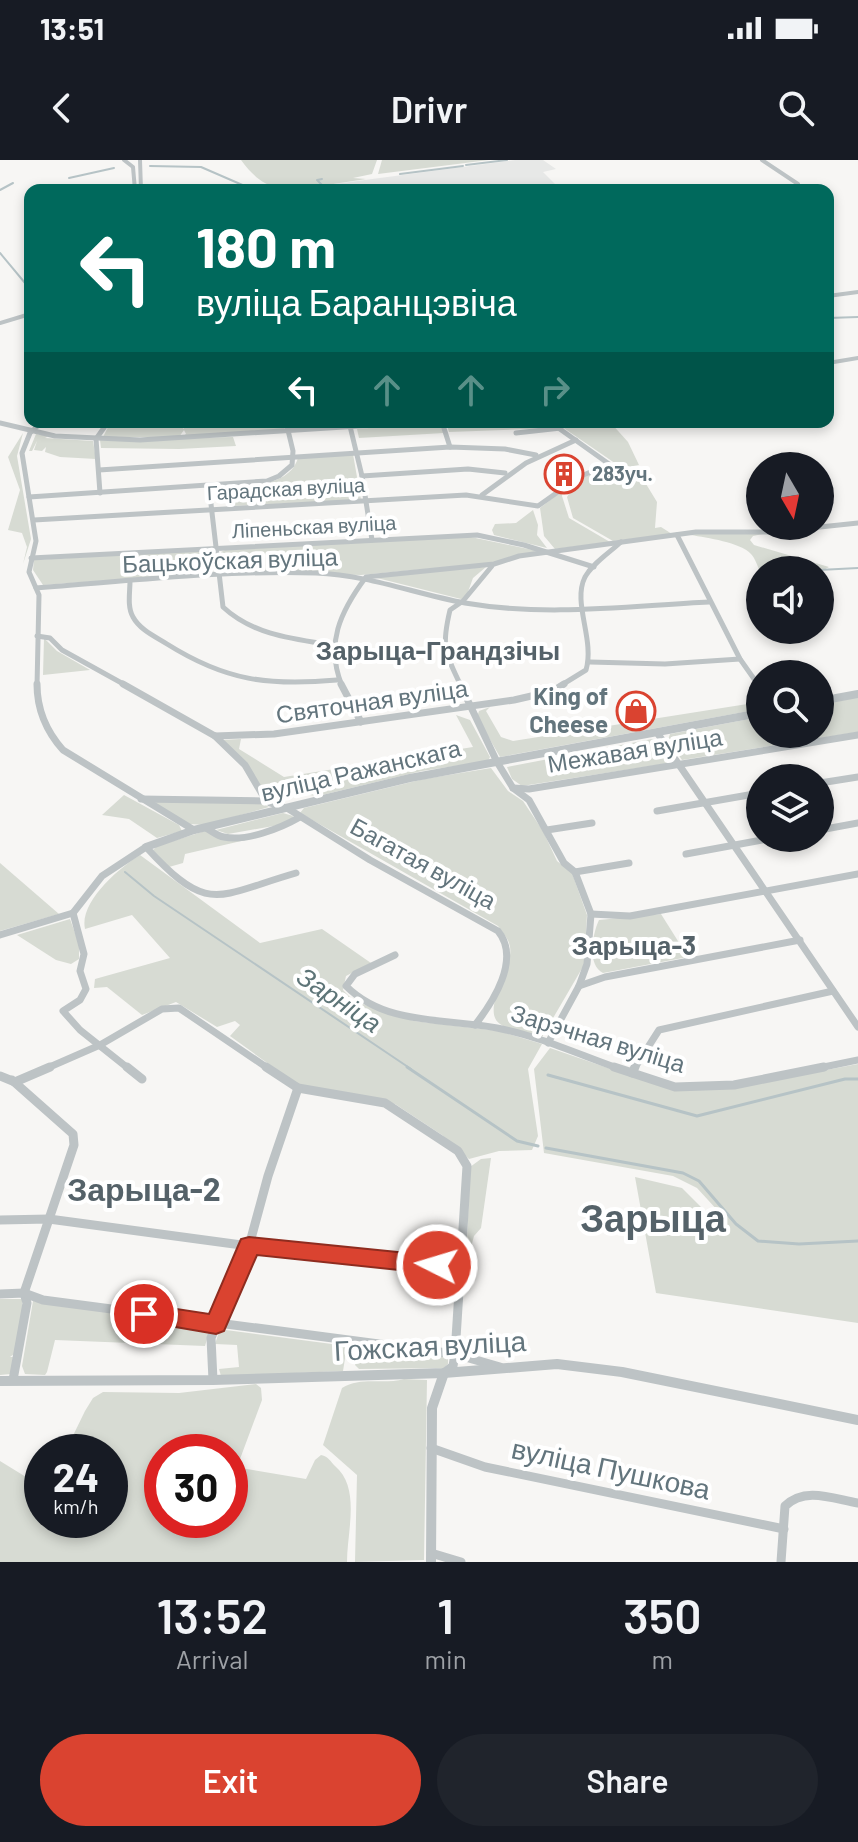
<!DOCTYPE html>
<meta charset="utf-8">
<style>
:root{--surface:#171b24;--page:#20242c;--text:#f1f3f6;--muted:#9ea1a6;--accent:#da4330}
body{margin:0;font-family:Barlow,sans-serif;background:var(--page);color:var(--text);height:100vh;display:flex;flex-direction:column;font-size:30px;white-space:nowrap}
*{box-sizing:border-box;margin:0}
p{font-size:26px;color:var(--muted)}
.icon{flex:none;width:44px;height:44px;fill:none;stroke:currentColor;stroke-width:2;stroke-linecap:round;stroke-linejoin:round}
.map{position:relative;height:1402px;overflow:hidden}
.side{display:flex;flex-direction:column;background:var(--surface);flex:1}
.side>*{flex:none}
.guide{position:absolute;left:24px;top:24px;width:810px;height:244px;border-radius:16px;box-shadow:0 4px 12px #0003;background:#00695c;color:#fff;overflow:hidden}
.needle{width:52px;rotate:171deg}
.buttons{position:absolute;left:746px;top:292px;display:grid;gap:16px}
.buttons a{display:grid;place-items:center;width:88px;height:88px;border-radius:50%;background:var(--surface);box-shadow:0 4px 12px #0003;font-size:40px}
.speed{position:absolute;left:24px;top:1274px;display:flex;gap:16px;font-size:40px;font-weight:700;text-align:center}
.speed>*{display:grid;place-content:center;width:104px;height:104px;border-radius:50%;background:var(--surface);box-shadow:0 4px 12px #0003;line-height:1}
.speed small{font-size:20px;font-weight:400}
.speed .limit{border:12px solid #d22;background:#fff;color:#111}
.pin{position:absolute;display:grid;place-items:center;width:68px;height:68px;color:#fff;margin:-34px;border:4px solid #fff;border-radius:50%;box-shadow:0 2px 8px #0007}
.me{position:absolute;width:88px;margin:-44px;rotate:275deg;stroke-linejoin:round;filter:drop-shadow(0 0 6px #0008)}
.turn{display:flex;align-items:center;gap:28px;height:168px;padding:0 40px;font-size:36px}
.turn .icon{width:104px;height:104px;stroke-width:2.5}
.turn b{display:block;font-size:56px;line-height:68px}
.lanes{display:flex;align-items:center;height:76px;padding:0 40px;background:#0003;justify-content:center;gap:40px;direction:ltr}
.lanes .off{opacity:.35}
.eta{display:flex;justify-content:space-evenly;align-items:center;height:136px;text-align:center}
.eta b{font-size:48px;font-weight:600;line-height:56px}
.primary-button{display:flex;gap:16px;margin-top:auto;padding:16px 40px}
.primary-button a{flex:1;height:92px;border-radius:48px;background:var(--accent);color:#fff;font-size:32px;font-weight:600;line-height:92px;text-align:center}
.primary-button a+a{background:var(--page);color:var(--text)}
.status{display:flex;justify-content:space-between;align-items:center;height:56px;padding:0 40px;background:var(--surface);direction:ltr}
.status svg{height:22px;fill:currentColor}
header{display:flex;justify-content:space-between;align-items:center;height:104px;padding:0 40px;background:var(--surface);font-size:36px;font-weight:600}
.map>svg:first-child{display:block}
</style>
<div class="status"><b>13:51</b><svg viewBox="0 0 49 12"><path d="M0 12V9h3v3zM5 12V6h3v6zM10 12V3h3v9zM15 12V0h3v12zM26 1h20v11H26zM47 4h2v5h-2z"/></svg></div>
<header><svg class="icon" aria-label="back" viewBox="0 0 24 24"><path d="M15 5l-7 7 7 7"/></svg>Drivr<svg class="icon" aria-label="search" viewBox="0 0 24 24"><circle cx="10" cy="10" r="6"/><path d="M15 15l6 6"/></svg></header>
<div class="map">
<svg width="858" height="1402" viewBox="0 0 858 1402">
<rect width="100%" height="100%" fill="#f7f6f4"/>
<!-- built -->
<polygon fill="#e7e8e7" points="515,0 543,0 556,9 543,12 560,29 333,30 327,25"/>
<!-- green -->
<g fill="#d7dbd3" fill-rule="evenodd">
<path d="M241,0H377L372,14L353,18L366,19L327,25L332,30C290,30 268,37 241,0Z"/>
<polygon points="382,0 489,0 378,14"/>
<polygon points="138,262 181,266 184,269 184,266 282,262 285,272 182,277 186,274 184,270 179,277 103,277 109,265 128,267"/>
<polygon points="439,262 444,273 359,278 357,269"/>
<polygon points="446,262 545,262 554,268 449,272"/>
<polygon points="555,262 610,262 628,282 639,305 622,308"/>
<polygon points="23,273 17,296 31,379 23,404 27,387 22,373 8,370 20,330 8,297"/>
<polygon points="36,274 49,276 45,278 93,281 96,299 60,297 45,292 46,287 42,291 34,290 37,281 32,291 29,291"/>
<polygon points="233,277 236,286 179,289 101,288 100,280"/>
<path d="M353,294L361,340L232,346L235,328C258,324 290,324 298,298Z"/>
<polygon points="603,308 643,319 657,342 655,368 661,367 672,374 613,381 573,358 567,337 571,331 569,325"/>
<polygon points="563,330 562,336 569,358 610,382 555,389 544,376 540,348"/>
<polygon points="533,350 538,365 537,375 547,388 494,375 492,370 495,364 516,363"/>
<path d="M700,373H767L753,376L750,380L754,385L829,407L820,412H760C758,407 755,398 751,394C740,382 707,378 691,375Z"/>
<polygon points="466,376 538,391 490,403 361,415 221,412 221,392 225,390"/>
<polygon points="212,390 215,392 215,411 208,413 43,425 33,410 34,400"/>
<polygon points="486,407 473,418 465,440 373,417"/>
<polygon points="44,478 57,491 90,510 43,515"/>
<polygon points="858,537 858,572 682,600 668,580 670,574 760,557 760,574 820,574 820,545"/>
<polygon points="760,542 760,549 500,597 477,557 479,551 490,547 486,551 501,577 513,581"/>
<path d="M456,555L470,560L490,597L488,601L422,611L318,636C291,636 294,611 261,630L221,580L241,579L239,589L284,617L473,587Z"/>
<polygon points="652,579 658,580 672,600 670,603 522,626 512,619 507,607"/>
<path d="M491,608L508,631L523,641L543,671L557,701L572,713L587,755L584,805L542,877C530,874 511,872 500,864C480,850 514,808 510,787C509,779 503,773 498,766L300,653L304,648L424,619Z"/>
<polygon points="124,635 179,665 182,671 157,678 129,659 102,655"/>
<polygon points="147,641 262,643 269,647 205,665 190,664"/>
<polygon points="283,653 293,656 290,663 228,674 216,670"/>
<polygon points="205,671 250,679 185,694 183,703 169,707 153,690 157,686"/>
<path d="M140,695L260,783L322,769L371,803L346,816L343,830L353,840L373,848L414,861L499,871L542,884L528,909L538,976L532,990L499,991L469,999L442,975L395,944L299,926L230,876L240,865L235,861L217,867L176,842L142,855L107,827L94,828L95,819L170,798L132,755L85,769C79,742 119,708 140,695Z"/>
<polygon points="0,703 59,754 0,771"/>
<path d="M661,754L688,797L603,813C587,805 592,775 599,760Z"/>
<polygon points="70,759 79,784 79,799 71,804 56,800 17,775"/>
<polygon points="550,888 660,926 724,929 858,904 858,1163 656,1133 635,1017 682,1028 716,1062 719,1052 697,1028 673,1016 544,993 534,909"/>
<polygon points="491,998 481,1068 474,1076 466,1106 470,1007 481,999"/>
<polygon points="0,1139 22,1139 23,1150 14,1194 10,1197 13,1197 11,1214 0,1215"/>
<polygon points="33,1141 211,1166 205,1186 55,1180 47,1212 45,1215 25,1214 22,1206"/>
<polygon points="226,1170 347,1186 343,1211 221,1216 219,1209 239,1207 237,1185 215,1184 219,1172"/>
<polygon points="364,1185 448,1197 448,1204 444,1208 359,1209 355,1205 358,1189"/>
<path d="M404,1219L427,1220L424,1400L355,1402L357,1315L323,1285L342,1228C361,1216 383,1225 404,1219Z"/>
<path d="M256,1224L261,1228L262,1240L240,1299L241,1308L306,1319L315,1300L321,1295C329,1297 330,1301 335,1306C361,1328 347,1371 347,1402H0V1301L26,1317L42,1322V1360H110V1292H65L85,1251L93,1238L103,1232L179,1233ZM162,1292H230V1360H162Z"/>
</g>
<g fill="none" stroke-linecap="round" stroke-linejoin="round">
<!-- stream-far1 -->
<g stroke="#b6c3c6" stroke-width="2">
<polyline points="466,5 507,0"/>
<polyline points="150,6 201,7 254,30"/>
<polyline points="400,14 463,6"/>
<polyline points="69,18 114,8"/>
<polyline points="322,19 317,20 327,30"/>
<polyline points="0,30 13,23"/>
<polyline points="0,93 30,129"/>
<polyline points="828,158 858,157"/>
<polyline points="819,410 858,408"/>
<polyline points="125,712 154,736 411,909"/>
</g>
<!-- stream -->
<g stroke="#b6c3c6" stroke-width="3">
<polyline points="407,907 517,981 538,986"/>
<polyline points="548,915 697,956 845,919 858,919"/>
<polyline points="546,988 683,1013 699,1021 736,1064 758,1081 799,1084 858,1081"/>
</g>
<!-- minor-far3 -->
<g stroke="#bdc3c5" stroke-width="4">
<polyline points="124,0 133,7 135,30"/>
<polyline points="140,0 141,30"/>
<polyline points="762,0 798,24 793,30"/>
<polyline points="828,136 858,132"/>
<polyline points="0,163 30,154"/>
<polyline points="828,203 858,198"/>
</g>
<!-- minor-far2 -->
<g stroke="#bdc3c5" stroke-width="5">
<polyline points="349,262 362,316 372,380"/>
<polyline points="442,262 450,287"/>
<polyline points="0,263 55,276 140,280 422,262"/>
<polyline points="516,273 561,268"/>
<polyline points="99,310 450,287 505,289 536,295"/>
<polyline points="362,316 468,309 505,313"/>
<path d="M209,327L223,447C253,475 293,479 332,485"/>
<polyline points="100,333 96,279 108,262"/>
<polyline points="482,335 526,303 576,280"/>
<polyline points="29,337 267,321 279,316 292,305 293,291 286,262"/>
<polyline points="34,360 466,335 538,346 579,317 609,304 550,262"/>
<polyline points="677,375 740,499 759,526"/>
<polyline points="31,398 477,375 524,385 594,407"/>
<path d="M130,421C130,432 127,447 133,457C140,470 156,477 167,484C226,521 268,526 337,520"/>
<path d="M36,428C129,421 223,410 316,413C369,415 415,434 465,443C546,457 628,446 709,442"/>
<polyline points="37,476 50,478 62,490 127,526"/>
<polyline points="590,502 665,504 740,499"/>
<polyline points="37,526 39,435 29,412 36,381 22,293 30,273 42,262"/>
<path d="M342,526C325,484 340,452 366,417L494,404L519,396L696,372H773L858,363"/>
<path d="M461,526C445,492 441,488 450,450L463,441L492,406"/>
<path d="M560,526L586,510C595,479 572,443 585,417C593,403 609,393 621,382"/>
</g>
<!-- minor-far1 -->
<g stroke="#bdc3c5" stroke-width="7">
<path d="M37,524C37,550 46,571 63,590L194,670"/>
<polyline points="123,524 215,576 274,574 514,540 553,531 564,524"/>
<polyline points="341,524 361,562"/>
<polyline points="460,524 497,602 513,628 529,640 564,703 575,712 591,754 587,804 579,826 548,883"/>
<polyline points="757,524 760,528"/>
<polyline points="658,574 858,867"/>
<path d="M215,576L245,605L262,634L270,643L287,648L370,700L498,771C521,799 493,842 475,865"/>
<polyline points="820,623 858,617"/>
<polyline points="513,628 529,629 858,575"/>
<polyline points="141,639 266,641"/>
<polyline points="657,651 760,633"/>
<path d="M206,668C212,671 217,676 224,677C246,682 281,668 300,657"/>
<polyline points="547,670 592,663"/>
<polyline points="820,670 858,663"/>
<polyline points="686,694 773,678"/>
<polyline points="575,712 629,703"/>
<polyline points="73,753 84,794 80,811 86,829 80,840 63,851 80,870 129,909"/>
<polyline points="591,754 630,756 858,714"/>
<path d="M0,775L73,753L102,716L146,687C209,756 216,736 296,713"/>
<path d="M395,795L355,814L346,826C386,866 446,858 497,868C539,876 580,895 620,909"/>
<polyline points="579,826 605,817 800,780"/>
<polyline points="45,909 100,885 162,849 179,848 269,909"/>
<polyline points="634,909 659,870 833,831"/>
<polyline points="814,909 858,900"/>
</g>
<!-- minor -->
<g stroke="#bdc3c5" stroke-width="9">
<polyline points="127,907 142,919"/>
<polyline points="266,907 298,928 385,943 458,991 467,1006 455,1194 500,1207"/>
<polyline points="614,907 675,927 734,925 824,907"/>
<polyline points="632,913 635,907"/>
<polyline points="0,916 15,922 50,907"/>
<polyline points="12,920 73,974 74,985 24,1133 27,1143 13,1220"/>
<polyline points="0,1060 49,1059 249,1086 462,1107"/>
<polyline points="0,1134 24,1133 43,1140 455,1194 453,1206 445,1212"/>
<polyline points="213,1220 211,1178 249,1086 268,1016 298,928"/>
<polyline points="431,1288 485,1307 784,1369"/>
<polyline points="431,1393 461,1402"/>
<path d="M781,1402L785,1346C805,1326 834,1339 858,1343"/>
</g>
<!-- tertiary-far1 -->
<g stroke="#bdc3c5" stroke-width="8">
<polyline points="820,541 858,534"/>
<polyline points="146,687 194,670 410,618 760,553"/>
</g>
<!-- tertiary -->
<g stroke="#bdc3c5" stroke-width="10">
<polyline points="0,1221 213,1220 444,1213 557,1204 622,1212 858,1260"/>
<polyline points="431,1402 432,1248 444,1213"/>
</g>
</g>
<!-- route -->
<polygon fill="#da4330" stroke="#8e2c1f" stroke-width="2" points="249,1077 437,1096 446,1099 449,1105 446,1111 437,1114 257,1095 224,1171 216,1174 135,1160 132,1154 135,1147 144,1144 209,1154 238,1086 241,1079"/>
<!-- icons -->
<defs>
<g id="building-ring" transform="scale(2)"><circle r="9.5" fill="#fff" stroke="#da4330" stroke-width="1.5"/><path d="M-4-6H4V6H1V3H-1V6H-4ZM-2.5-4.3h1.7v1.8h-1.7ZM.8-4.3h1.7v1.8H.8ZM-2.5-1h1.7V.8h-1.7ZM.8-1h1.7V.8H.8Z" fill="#da4330"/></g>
<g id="shop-ring" transform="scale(2)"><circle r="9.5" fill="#fff" stroke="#da4330" stroke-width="1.5"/><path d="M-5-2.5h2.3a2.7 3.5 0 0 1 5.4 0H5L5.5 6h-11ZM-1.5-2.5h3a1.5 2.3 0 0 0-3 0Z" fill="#da4330"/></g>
</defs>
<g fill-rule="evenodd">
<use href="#building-ring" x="564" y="314"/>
<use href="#shop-ring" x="636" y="551"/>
</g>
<g text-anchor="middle" stroke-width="8" stroke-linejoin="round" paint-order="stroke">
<!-- far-poi labels -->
<g font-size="20" font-weight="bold" fill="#63757d" stroke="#fff" text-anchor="start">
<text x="592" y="321">283уч.</text>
</g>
<!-- far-street labels -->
<g font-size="20" fill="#63757d" stroke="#fff">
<text transform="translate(286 329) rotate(-3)" y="7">Гарадская вуліца</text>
<text transform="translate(314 367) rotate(-3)" y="7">Ліпеньская вуліца</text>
</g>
<!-- street labels -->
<g font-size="24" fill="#63757d" stroke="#fff">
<text transform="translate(230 401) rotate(-2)" y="8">Бацькоўская вуліца</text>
<text transform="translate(372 542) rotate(-8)" y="8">Святочная вуліца</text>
<text transform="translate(635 591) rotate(-9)" y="8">Межавая вуліца</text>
<text transform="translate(361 611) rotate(-13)" y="8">вуліца Ражанскага</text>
<text transform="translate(423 704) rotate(29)" y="8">Багатая вуліца</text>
<text transform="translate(598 879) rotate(17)" y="8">Зарэчная вуліца</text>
</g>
<!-- poi labels -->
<g font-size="24" font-weight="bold" fill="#63757d" stroke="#fff" text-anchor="end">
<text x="608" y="545">King of<tspan x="608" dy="28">Cheese</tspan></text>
</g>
<!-- neighbourhood labels -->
<g font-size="26" font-weight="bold" fill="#556269" stroke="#fff">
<text x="438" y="500">Зарыца-Грандзічы</text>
<text x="634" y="795">Зарыца-3</text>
</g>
<!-- water labels -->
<g font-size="26" font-style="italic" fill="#5e7578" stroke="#fff">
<text transform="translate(339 840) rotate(34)" y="9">Зарніца</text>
</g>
<!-- near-street labels -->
<g font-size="28" fill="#63757d" stroke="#fff">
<text transform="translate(430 1186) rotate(-3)" y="10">Гожская вуліца</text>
<text transform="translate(611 1309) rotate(12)" y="10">вуліца Пушкова</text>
</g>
<!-- near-neighbourhood labels -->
<g font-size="32" font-weight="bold" fill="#556269" stroke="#fff">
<text x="144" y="1041">Зарыца-2</text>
</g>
<!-- near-district labels -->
<g font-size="38" font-weight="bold" fill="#556269" stroke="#fff">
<text x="653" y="1072">Зарыца</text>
</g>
</g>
</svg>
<div class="buttons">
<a><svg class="needle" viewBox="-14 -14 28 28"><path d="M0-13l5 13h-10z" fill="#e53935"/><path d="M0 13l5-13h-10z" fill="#9ea1a6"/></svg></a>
<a><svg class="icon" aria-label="sound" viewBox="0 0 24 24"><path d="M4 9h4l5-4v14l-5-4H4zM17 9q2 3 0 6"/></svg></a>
<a><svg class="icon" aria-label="search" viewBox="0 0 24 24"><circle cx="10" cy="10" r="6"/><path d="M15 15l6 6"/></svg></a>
<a><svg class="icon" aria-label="layers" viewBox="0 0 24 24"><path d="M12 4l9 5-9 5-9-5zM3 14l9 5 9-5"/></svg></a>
</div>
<div class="speed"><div>24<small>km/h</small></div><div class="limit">30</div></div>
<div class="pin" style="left:144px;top:1154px;background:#d93025"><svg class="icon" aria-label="arrive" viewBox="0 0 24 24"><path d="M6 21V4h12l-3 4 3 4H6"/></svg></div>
<svg class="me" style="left:437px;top:1105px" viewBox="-20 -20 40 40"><circle r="17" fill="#da4330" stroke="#fff" stroke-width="3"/><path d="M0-11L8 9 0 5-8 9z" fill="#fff"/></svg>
<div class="guide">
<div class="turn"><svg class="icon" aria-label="left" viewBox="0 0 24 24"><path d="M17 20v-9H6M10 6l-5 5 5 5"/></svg><div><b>180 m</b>вуліца Баранцэвіча</div></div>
<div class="lanes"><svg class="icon" aria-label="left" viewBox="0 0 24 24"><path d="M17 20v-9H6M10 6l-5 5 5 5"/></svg><svg class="icon off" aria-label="ahead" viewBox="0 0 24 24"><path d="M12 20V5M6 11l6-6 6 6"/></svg><svg class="icon off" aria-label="ahead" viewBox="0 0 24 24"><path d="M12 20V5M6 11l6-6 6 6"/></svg><svg class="icon off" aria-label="right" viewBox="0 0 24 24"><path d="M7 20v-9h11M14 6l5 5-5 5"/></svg></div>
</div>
</div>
<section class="side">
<div class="eta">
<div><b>13:52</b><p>Arrival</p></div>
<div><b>1</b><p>min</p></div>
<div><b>350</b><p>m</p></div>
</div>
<div class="primary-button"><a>Exit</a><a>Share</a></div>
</section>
